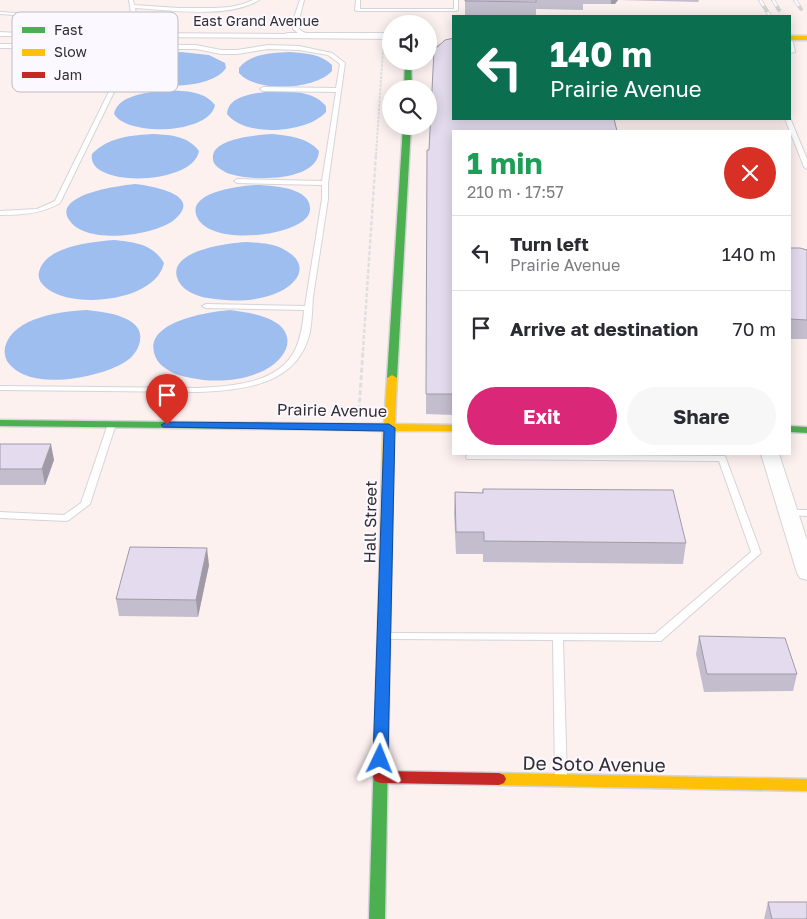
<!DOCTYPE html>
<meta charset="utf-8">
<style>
:root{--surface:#fff;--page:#f7f7f7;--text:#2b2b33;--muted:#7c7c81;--line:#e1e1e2;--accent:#db2777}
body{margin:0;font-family:"Golos Text",sans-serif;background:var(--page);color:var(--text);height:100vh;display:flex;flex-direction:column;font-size:19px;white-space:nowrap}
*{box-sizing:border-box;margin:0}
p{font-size:16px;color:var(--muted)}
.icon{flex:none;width:28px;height:28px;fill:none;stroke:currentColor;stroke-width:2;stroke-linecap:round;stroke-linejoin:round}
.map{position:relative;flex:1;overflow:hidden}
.drawer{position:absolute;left:452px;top:130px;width:339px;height:325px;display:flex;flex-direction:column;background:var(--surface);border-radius:0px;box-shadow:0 2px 12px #0003}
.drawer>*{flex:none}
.top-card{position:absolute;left:452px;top:15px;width:339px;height:105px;border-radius:0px;box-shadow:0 2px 12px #0003;background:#0b6e4f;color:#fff;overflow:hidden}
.buttons{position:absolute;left:382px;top:15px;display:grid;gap:10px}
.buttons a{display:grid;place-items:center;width:55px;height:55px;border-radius:50%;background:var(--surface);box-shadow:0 2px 12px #0003;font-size:25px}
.pin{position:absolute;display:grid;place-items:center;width:42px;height:42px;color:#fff;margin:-51px -21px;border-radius:50% 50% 50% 0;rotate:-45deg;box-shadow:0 0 5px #0007}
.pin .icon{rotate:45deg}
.me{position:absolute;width:55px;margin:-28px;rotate:2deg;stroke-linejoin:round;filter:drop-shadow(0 0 4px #0008)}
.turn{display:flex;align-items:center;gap:18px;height:105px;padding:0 15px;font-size:22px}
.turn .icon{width:65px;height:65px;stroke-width:2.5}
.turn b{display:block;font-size:35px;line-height:42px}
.round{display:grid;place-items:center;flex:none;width:52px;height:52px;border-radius:26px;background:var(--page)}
.head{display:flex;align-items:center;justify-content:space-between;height:85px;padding:0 15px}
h1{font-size:30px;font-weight:700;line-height:38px;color:#1e9e55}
.button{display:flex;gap:10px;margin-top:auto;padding:10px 15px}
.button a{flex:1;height:58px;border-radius:30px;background:var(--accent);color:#fff;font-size:20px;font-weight:700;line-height:58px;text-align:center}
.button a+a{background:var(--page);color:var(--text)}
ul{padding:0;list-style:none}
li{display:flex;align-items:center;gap:15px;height:75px;padding:0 15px;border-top:1px solid var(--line)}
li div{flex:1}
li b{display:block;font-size:19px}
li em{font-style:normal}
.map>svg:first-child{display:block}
</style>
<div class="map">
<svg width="807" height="919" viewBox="0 0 807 919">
<rect width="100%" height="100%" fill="#fbf9fe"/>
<!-- industrial -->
<path fill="#fdf1f0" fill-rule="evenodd" d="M0,0H807V919H0ZM454,16H790V119H454ZM391,24H429V61H391ZM391,89H429V126H391ZM454,131H790V454H454Z"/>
<!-- water -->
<g fill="#9fbef0">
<path d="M181,52L209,55L225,63L226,68C213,89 150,92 134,72C137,54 166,54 181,52Z"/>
<path d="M290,52C305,53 321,54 332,65V71C315,90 256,93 239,73V68C251,53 273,53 290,52Z"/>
<path d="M157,91C176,91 202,88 215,105C210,134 128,137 114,114C118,96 142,94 157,91Z"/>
<path d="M282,91C298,92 315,93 326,106V112C308,133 245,138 227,114C228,92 266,92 282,91Z"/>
<path d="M154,134C171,135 188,136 199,151C193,186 85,188 92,154C108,137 132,135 154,134Z"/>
<path d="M272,134C289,136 307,137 319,151C318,183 246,182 225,172C220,169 213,165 213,159C210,138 258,135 272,134Z"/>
<path d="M136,184C152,186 205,195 174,220C154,236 86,245 70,221C50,194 123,185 136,184Z"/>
<path d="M260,185C275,186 311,188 310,209C310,214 307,218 303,221C283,237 210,245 197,217C185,191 246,185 260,185Z"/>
<path d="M114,240C134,242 153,244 164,263C156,301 77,309 49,290C43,286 37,280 39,272C45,246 92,242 114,240Z"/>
<path d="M246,242C259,243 272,243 283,249C309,262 302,281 279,292C257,302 231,302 208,298C198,297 184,291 179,282C162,251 228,243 246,242Z"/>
<path d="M87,310C104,312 145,316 140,341C138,350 133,357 125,362C99,378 28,393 7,361C5,357 4,352 5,347C13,317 62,311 87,310Z"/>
<path d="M230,310C243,312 255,313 267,318C298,330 291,356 265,370C243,381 215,383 191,378C179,376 162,370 156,358C139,322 208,312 230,310Z"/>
</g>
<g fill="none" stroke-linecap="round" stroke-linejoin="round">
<!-- lane casing -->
<g stroke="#d5d4d8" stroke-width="2">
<g id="lane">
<path d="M129,0H133L134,5L179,8H214L230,7L243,4L253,0H259C230,19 169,10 135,8L139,33L288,34L291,36L288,38L0,36V32L19,33L29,16L0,14V12L34,14V15L24,33H134Z"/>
<polygon points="300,0 304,0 299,20 299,29 303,32 313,35 313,37 299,34 293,29 293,20"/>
<polygon points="356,0 360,0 360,9 454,9 454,0 458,0 458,10 456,11 357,11 355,10"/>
<polygon points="790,40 793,42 795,52 790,53"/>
<path d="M0,44L196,45L221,50H237L268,45L299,46L332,53L345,63L328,183V199C323,232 318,265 313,297C312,309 312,321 310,332C298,385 244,390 199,392L0,390V386L199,388C232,386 280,384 296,348C301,336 303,324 304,310L206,308L202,306L206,304L305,306L322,199V185L237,183L234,181L237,179L322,181L336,92L263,91L260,89L263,87L336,88L340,64L328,55L299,50L268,49L237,54H221L196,49H135L60,203C41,214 21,215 0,215V211L37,209L55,201L130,49L0,48Z"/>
<polygon points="790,118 807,159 807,169 804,167 785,119"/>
<polygon points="112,421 116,424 90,504 69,520 66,521 0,518 0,512 64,515 81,503 108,424"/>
<polygon points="470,454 725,456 761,553 661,641 563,640 567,779 565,782 561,783 557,782 555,779 553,640 389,639 385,637 384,635 385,633 655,634 751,552 719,461 467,459 466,457 467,455"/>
<polygon points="789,510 807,510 807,516 786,515 784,513"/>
</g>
</g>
<!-- street casing -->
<g stroke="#d5d4d8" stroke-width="2">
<g id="street">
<polygon points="288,33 391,33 391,39 284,38 282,36 284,34"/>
<polygon points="761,454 779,454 807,540 807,580 800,578 797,573"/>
</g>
</g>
<!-- fast casing -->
<g stroke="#d5d4d8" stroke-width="3">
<g id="fast">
<polygon points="454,41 454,45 429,53 429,49"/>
<polygon points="405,61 411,61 412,89 404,89"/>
<polygon points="403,126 411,126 397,378 392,381 387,378"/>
<polygon points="0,420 354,424 359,427 354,430 0,426"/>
<polygon points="790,426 807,427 807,433 790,432"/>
<polygon points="385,584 389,585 391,588 385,919 369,919 379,588 381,585"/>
</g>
</g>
<!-- slow casing -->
<g stroke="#d5d4d8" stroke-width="3">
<g id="slow">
<rect x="790" y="36" width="17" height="4"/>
<polygon points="392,375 397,378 395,424 454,425 454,431 394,431 391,588 389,591 381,591 379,588 383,431 354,430 349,427 354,424 384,424 387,378"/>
<polygon points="499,773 807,779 807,791 499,785 494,783 492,779 494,775"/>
</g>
</g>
<!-- jam casing -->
<g stroke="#d5d4d8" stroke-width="3">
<polygon id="jam" points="380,771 499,773 504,775 506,779 504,783 499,785 380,783 375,781 373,777 375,773"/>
</g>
<!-- path-far2 -->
<polyline stroke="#dfdfdf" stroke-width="2" stroke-dasharray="3 1" stroke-linecap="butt" points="376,155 383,49"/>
<!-- path-far1 -->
<polyline stroke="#dfdfdf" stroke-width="2.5" stroke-dasharray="4 2" stroke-linecap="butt" points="363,351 376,154"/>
<!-- path -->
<polyline stroke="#dfdfdf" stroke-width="3" stroke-dasharray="5 2.5" stroke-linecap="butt" points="359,410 363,350"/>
<!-- lane -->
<use href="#lane" fill="#fefeff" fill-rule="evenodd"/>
<!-- street -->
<use href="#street" fill="#fefeff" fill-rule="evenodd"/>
<!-- fast -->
<use href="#fast" fill="#4caf50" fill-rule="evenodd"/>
<!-- slow -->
<use href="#slow" fill="#ffc107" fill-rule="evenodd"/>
<!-- jam -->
<use href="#jam" fill="#c62828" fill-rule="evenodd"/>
<!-- rail casing -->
<g stroke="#d3d3d4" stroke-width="4">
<g id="rail">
<polyline points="760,0 770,16"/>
<polyline points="773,0 779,10"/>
<polyline points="795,0 801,9"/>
</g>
</g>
<!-- rail -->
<use href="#rail" stroke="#fbf8ff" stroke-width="2.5" stroke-dasharray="7" stroke-linecap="butt"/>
</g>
<!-- wall -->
<g fill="#c4bdcd">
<polygon points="465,0 699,0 698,2 618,0 615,4 583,4 583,10 536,9 536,16 465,15"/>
<polygon points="454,38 454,119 614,119 617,131 454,131 453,415 426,414 427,150 429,150 434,50 445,40"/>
<polygon points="790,248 807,250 807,339 790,339"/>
<polygon points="0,444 54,460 45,485 0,485"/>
<polygon points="483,489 686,543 683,564 483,562 483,554 456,554 454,513 455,492 482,493"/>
<polygon points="209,565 198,617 119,616 116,599"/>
<polygon points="699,636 797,674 793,691 704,692 696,654"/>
<polygon points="768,902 807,919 764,919"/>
</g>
<!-- shaded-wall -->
<g fill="#a09aa7">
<polygon points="611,0 618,0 615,4 611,4"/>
<polygon points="51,444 54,460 45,485 42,469"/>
<polygon points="207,548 209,565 198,617 196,600"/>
</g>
<!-- building -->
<g fill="#e4dcee" stroke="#a09aa7">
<polygon points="465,0 536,0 536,2 465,1"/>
<polygon points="454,38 454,119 614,119 617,131 454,131 454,394 426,394 427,150 429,150 434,50 445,40"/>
<polygon points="790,248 800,248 807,250 807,320 790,319"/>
<polygon points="0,444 51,444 42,469 0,469"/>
<polygon points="483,489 673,490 686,543 484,541 484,532 456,532 455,492 483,493"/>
<polygon points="130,547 207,548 196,600 116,599"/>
<polygon points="699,636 785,638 797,674 707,674"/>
<polygon points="768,902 807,902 807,919 772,919"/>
</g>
<!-- route -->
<polygon fill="#1a73e8" stroke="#114b97" points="167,422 389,424 395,428 388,759 386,763 380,765 375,763 373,759 384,431 163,427 161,425"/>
<g text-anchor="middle" stroke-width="4" stroke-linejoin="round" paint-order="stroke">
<!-- far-street labels -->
<g font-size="14" fill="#302e31" stroke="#fbf8ff">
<text x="256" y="26">East Grand Avenue</text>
</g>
<!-- street labels -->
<g font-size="16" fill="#302e31" stroke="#fbf8ff">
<text transform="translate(332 410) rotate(1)" y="6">Prairie Avenue</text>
<text transform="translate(370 522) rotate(-89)" y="6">Hall Street</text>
</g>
<!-- near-street labels -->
<g font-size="19" fill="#302e31" stroke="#fbf8ff">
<text transform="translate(594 764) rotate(1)" y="7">De Soto Avenue</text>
</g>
</g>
<!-- legend -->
<rect x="12" y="12" width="166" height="80" rx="8" fill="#fbf8ff" stroke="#bebbc1" stroke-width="1"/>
<rect x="22" y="27" width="23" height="6" fill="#4caf50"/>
<rect x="22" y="49" width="23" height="7" fill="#ffc107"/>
<rect x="22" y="72" width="23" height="6" fill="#c62828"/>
<g font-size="14" fill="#302e31">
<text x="54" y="35">Fast</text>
<text x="54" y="57">Slow</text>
<text x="54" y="80">Jam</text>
</g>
</svg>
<div class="buttons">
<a><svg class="icon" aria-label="sound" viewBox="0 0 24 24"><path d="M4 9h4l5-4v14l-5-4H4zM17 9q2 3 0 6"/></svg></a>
<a><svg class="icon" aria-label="search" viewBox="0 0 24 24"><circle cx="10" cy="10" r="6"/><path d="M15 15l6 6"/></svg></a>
</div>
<div class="pin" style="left:167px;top:425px;background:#d93025"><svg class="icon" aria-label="arrive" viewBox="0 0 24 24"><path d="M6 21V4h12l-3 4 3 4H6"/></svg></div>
<svg class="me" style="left:380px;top:759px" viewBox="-20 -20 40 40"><path d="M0-17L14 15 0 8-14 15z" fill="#1a73e8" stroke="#fff" stroke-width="4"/></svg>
<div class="top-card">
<div class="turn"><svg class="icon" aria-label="left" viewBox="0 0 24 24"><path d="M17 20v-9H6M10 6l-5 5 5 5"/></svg><div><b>140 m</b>Prairie Avenue</div></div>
</div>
<section class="drawer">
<div class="head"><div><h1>1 min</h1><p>210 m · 17:57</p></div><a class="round" style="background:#d93025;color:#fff"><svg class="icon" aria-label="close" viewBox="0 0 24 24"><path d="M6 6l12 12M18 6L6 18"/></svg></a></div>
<ul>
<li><svg class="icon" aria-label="left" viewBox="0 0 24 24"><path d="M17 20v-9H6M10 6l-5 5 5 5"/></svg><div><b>Turn left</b><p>Prairie Avenue</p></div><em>140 m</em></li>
<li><svg class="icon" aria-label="arrive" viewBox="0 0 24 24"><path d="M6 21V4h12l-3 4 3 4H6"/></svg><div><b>Arrive at destination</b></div><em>70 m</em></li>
</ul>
<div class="button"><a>Exit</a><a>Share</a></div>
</section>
</div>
